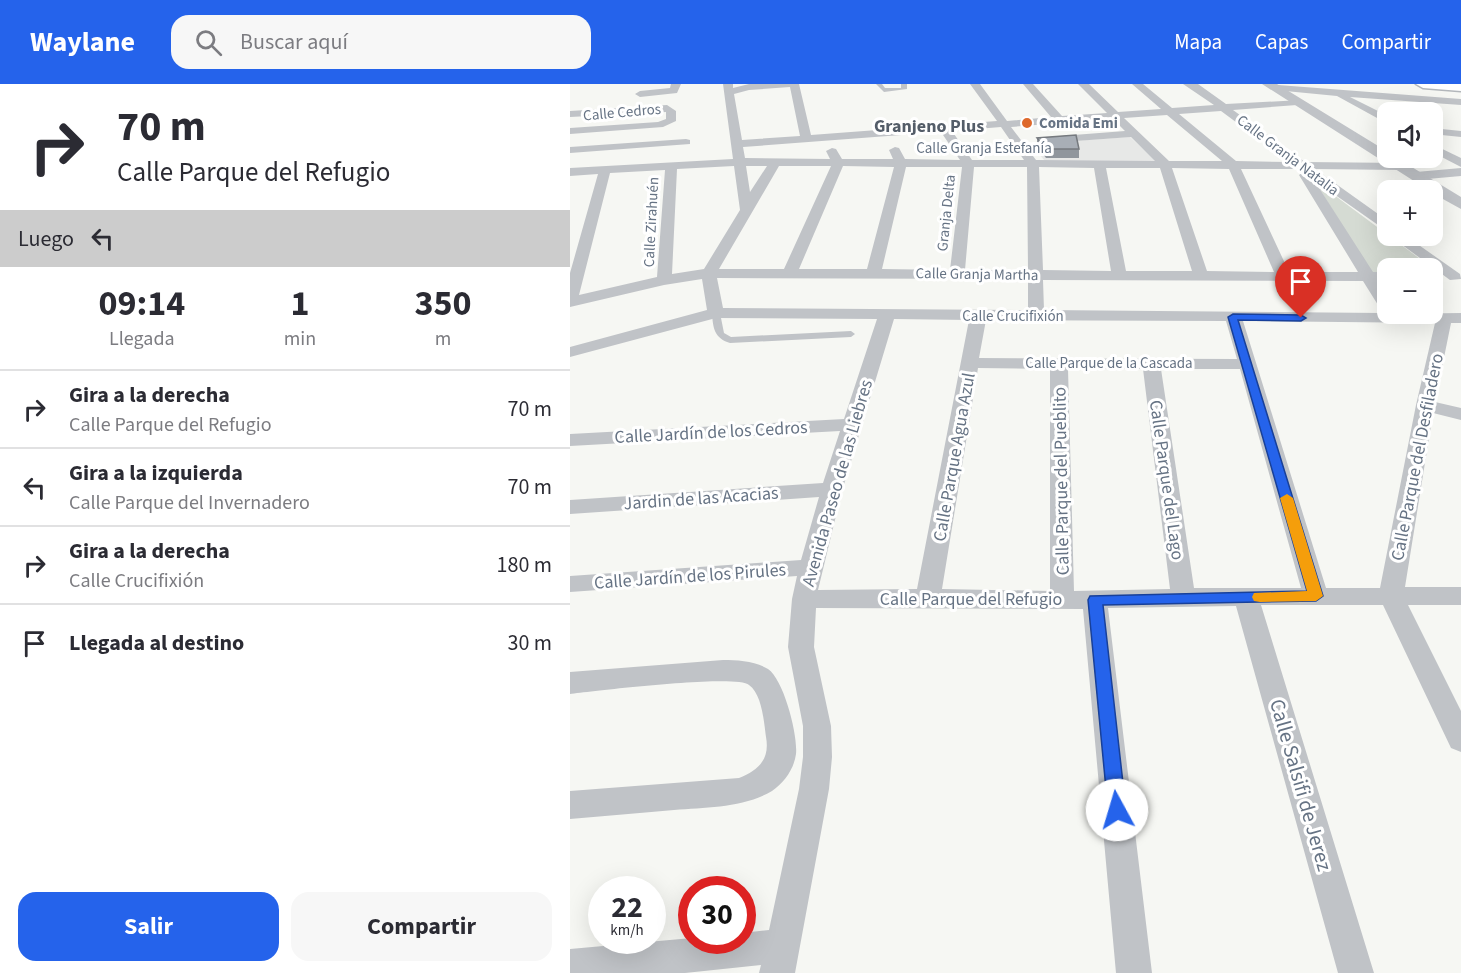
<!DOCTYPE html>
<html lang="es">
<meta charset="utf-8">
<style>
:root{--surface:#fff;--page:#f7f7f7;--text:#2b2b33;--muted:#7c7c81;--line:#e1e1e2;--accent:#2563eb}
body{margin:0;font-family:"Source Sans 3",sans-serif;background:var(--page);color:var(--text);height:100vh;display:flex;flex-direction:column;font-size:22px;white-space:nowrap}
*{box-sizing:border-box;margin:0}
p{font-size:20px;color:var(--muted)}
.icon{flex:none;width:33px;height:33px;fill:none;stroke:currentColor;stroke-width:2;stroke-linecap:round;stroke-linejoin:round}
.map{position:relative;flex:1;overflow:hidden}
.panel{display:flex;flex-direction:column;background:var(--surface);width:570px}
.panel>*{flex:none}
.banner{background:#fff;color:var(--text);overflow:hidden}
.tools{position:absolute;left:807px;top:18px;display:grid;gap:12px}
.tools a{display:grid;place-items:center;width:66px;height:66px;border-radius:12px;background:var(--surface);box-shadow:0 6px 24px #0002;font-size:30px}
.speed{position:absolute;left:18px;top:792px;display:flex;gap:12px;font-size:30px;font-weight:700;text-align:center}
.speed>*{display:grid;place-content:center;width:78px;height:78px;border-radius:50%;background:var(--surface);box-shadow:0 6px 24px #0002;line-height:1}
.speed small{font-size:15px;font-weight:400}
.speed .limit{border:9px solid #d22;background:#fff;color:#111}
.pin{position:absolute;display:grid;place-items:center;width:51px;height:51px;color:#fff;margin:-62px -26px;border-radius:50% 50% 50% 0;rotate:-45deg;box-shadow:0 0 6px #0007}
.pin .icon{rotate:45deg}
.me{position:absolute;width:66px;margin:-33px;rotate:354deg;stroke-linejoin:round;filter:drop-shadow(0 0 4px #0008)}
.turn{display:flex;align-items:center;gap:21px;height:126px;padding:0 18px;font-size:27px}
.turn .icon{width:78px;height:78px;stroke-width:2.5}
.turn b{display:block;font-size:42px;line-height:51px}
.then{display:flex;align-items:center;height:57px;padding:0 18px;background:#0003;gap:12px;font-size:22px}
.eta{display:flex;justify-content:space-evenly;align-items:center;height:102px;text-align:center}
.eta b{font-size:36px;font-weight:700;line-height:42px}
.action{display:flex;gap:12px;margin-top:auto;padding:12px 18px}
.action a{flex:1;height:69px;border-radius:18px;background:var(--accent);color:#fff;font-size:24px;font-weight:700;line-height:69px;text-align:center}
.action a+a{background:var(--page);color:var(--text)}
ul{padding:0;list-style:none}
li{display:flex;align-items:center;gap:18px;height:78px;padding:0 18px;border-top:2px solid var(--line)}
li div{flex:1}
li b{display:block;font-size:22px}
li em{font-style:normal}
header{display:flex;align-items:center;gap:36px;box-sizing:border-box;height:84px;padding:0 30px;background:var(--accent);color:#fff}
header strong{font-size:28px}
nav{display:flex;gap:33px;margin-inline-start:auto;font-size:21px}
.search{width:420px;height:54px;background:var(--page);display:flex;align-items:center;gap:15px;box-sizing:border-box;padding:0 21px;border-radius:18px;color:var(--muted);font-size:22px}
main{display:flex;flex:1;min-height:0}
.map>svg:first-child{display:block}
</style>
<header>
<strong>Waylane</strong>
<div class="search"><svg class="icon" aria-label="search" viewBox="0 0 24 24"><circle cx="10" cy="10" r="6"/><path d="M15 15l6 6"/></svg>Buscar aquí</div>
<nav><a>Mapa</a><a>Capas</a><a>Compartir</a></nav>
</header>
<main>
<section class="panel">
<div class="banner">
<div class="turn"><svg class="icon" aria-label="right" viewBox="0 0 24 24"><path d="M7 20v-9h11M14 6l5 5-5 5"/></svg><div><b>70 m</b>Calle Parque del Refugio</div></div>
<div class="then">Luego<svg class="icon" aria-label="left" viewBox="0 0 24 24"><path d="M17 20v-9H6M10 6l-5 5 5 5"/></svg></div>
</div>
<div class="eta">
<div><b>09:14</b><p>Llegada</p></div>
<div><b>1</b><p>min</p></div>
<div><b>350</b><p>m</p></div>
</div>
<ul>
<li><svg class="icon" aria-label="right" viewBox="0 0 24 24"><path d="M7 20v-9h11M14 6l5 5-5 5"/></svg><div><b>Gira a la derecha</b><p>Calle Parque del Refugio</p></div><em>70 m</em></li>
<li><svg class="icon" aria-label="left" viewBox="0 0 24 24"><path d="M17 20v-9H6M10 6l-5 5 5 5"/></svg><div><b>Gira a la izquierda</b><p>Calle Parque del Invernadero</p></div><em>70 m</em></li>
<li><svg class="icon" aria-label="right" viewBox="0 0 24 24"><path d="M7 20v-9h11M14 6l5 5-5 5"/></svg><div><b>Gira a la derecha</b><p>Calle Crucifixión</p></div><em>180 m</em></li>
<li><svg class="icon" aria-label="arrive" viewBox="0 0 24 24"><path d="M6 21V4h12l-3 4 3 4H6"/></svg><div><b>Llegada al destino</b></div><em>30 m</em></li>
</ul>
<div class="action"><a>Salir</a><a>Compartir</a></div>
</section>
<div class="map">
<svg width="891" height="889" viewBox="0 0 891 889">
<rect width="100%" height="100%" fill="#f6f7f3"/>
<!-- built -->
<polygon fill="#e7e8e7" points="560,53 586,77 475,77 460,60"/>
<!-- green -->
<polygon fill="#d5dbd3" points="744,96 869,189 863,189 862,184 818,184 817,188 801,188"/>
<g fill="none" stroke-linecap="round" stroke-linejoin="round">
<!-- primary casing -->
<g stroke="#b3b7bb" stroke-width="3">
<polygon id="primary" points="846,0 891,0 891,7 853,4"/>
</g>
<!-- service -->
<g fill="#c0c3c7" fill-rule="evenodd">
<polygon points="306,0 312,0 315,4 331,4 331,0 337,0 337,5 314,8"/>
<path d="M146,226L150,229L154,249L161,253L281,247L285,250L281,253L160,259C144,254 143,244 142,229Z"/>
</g>
<!-- minor -->
<g fill="#c0c3c7" fill-rule="evenodd">
<polygon points="101,0 111,0 107,9 70,13 65,10 70,7 100,4"/>
<path d="M153,0H163V4L179,0H229L241,51L427,37L400,0H410L437,37L481,33L453,0H463L492,32L537,29L508,0H519L548,28L591,25L562,0H573L602,24L644,21L613,0H628L656,20L731,16L732,18L727,21L663,26L735,78L833,79L835,82L829,86L745,85L818,137V148L744,96L803,188H818V198H809L818,211V230L891,229V239H881L865,318L891,324V336L863,329L835,503H891V521H838L891,627V668L881,664L813,521H691L804,889H768L666,522L538,524L582,889H546L513,525L246,524L244,563L261,642L262,673L259,705L225,889H189L191,881L115,889H0V865L122,854V856H172V849L199,846L229,705L233,673V642L218,563L222,515L227,492L0,508V492L231,476L249,413L0,430V416L253,399L270,347L0,362V350L274,335L307,235L146,234L0,273V263L137,226L132,195L94,201L0,223V189L28,90L0,92V84L163,75ZM220,3L230,52L172,56L164,10L179,6ZM651,27L720,78L666,77L609,30ZM597,31L652,77H599L554,34ZM543,35L555,47L478,53L472,56L478,59L561,53L585,77L466,76L441,43ZM431,43L454,76H402L382,47ZM371,48L390,76L335,75L329,64L325,63L319,66L323,75H272L266,65L262,64L256,67L260,75L175,74L173,63ZM164,82L170,126L134,185L102,190L107,85ZM176,82H197L180,108ZM209,82H261L214,185H149ZM273,82L324,83L297,185H229ZM336,83H392L380,186L312,185ZM404,83H457L458,186H395ZM469,83L524,84L541,187L473,186ZM536,84H590L622,187H556ZM602,84L659,85L704,188L637,187ZM671,85H730L733,88L729,91L788,188H719ZM95,86L87,193L9,211L40,89ZM147,194L458,195V226L153,224ZM473,196L793,197L813,229L474,226ZM324,235L399,236L347,505L248,506L272,407ZM416,236L656,237L667,275L409,274ZM673,237L865,239L846,321L810,504H756ZM408,284L480,285V507L372,505ZM498,285H573L600,505L504,507ZM591,285H670L731,504H624Z"/>
<polygon points="708,1 891,15 891,21 780,13 818,32 818,40 767,12 705,6 703,4"/>
<polygon points="97,21 106,27 106,37 93,43 0,50 0,44 88,38 96,35 96,28 0,33 0,27"/>
<polygon points="862,44 891,47 891,53 862,50"/>
<polygon points="116,55 120,56 120,60 0,69 0,63"/>
<polygon points="862,60 891,74 891,83 862,68"/>
<polygon points="891,84 891,92 846,96 840,92 846,88"/>
<polygon points="820,152 836,152 890,190 891,195 880,196"/>
<path d="M153,576C168,576 185,577 198,585C214,596 228,651 226,670C224,685 214,699 202,707C173,724 137,723 104,726C70,729 35,732 0,735V707L169,694C189,686 200,675 196,653C194,638 192,610 179,601C166,590 26,607 0,610V588Z"/>
</g>
<!-- tertiary -->
<polygon fill="#c0c3c7" fill-rule="evenodd" points="692,0 707,0 818,68 818,74 827,74 891,113 891,125 862,109 862,106 858,106"/>
<!-- primary -->
<use href="#primary" fill="#fff" fill-rule="evenodd"/>
</g>
<!-- wall -->
<polygon fill="#90969d" points="467,54 509,65 509,74 476,74 467,62"/>
<!-- building -->
<polygon fill="#a8aeb6" stroke="#767a7f" stroke-width="1.5" points="506,51 509,65 476,65 467,54"/>
<!-- route -->
<polygon fill="#2563eb" stroke="#184099" stroke-width="1.5" points="663,230 731,231 736,234 731,237 668,236 753,512 746,517 533,521 556,726 554,732 547,734 540,732 538,726 518,516 520,512 737,507 658,233"/>
<!-- slow -->
<polygon fill="#f59e0b" points="717,410 723,414 753,512 746,517 690,518 684,517 682,513 684,509 737,507 710,414"/>
<!-- markers -->
<circle fill="#de692c" stroke="#fff" stroke-width="2" cx="457" cy="39" r="6"/>
<g text-anchor="middle" stroke-width="6" stroke-linejoin="round" paint-order="stroke">
<!-- far-street labels -->
<g font-size="15" fill="#667384" stroke="#fff">
<text transform="translate(52 28) rotate(-5)" y="5">Calle Cedros</text>
<text x="414" y="69">Calle Granja Estefanía</text>
<text transform="translate(718 71) rotate(37)" y="5">Calle Granja Natalia</text>
<text transform="translate(376 129) rotate(-84)" y="5">Granja Delta</text>
<text transform="translate(81 138) rotate(-87)" y="5">Calle Zirahuén</text>
<text transform="translate(407 190) rotate(1)" y="5">Calle Granja Martha</text>
<text x="443" y="237">Calle Crucifixión</text>
<text x="539" y="284">Calle Parque de la Cascada</text>
</g>
<!-- far-poi labels -->
<g font-size="15" font-weight="bold" fill="#667384" stroke="#fff" text-anchor="start">
<text x="469" y="44">Comida Emi</text>
</g>
<!-- far-quarter labels -->
<g font-size="18" font-weight="bold" fill="#545d69" stroke="#fff">
<text x="359" y="48">Granjeno Plus</text>
</g>
<!-- street labels -->
<g font-size="18" fill="#667384" stroke="#fff">
<text transform="translate(141 348) rotate(-3)" y="6">Calle Jardín de los Cedros</text>
<text transform="translate(384 373) rotate(-80)" y="6">Calle Parque Agua Azul</text>
<text transform="translate(847 373) rotate(-79)" y="6">Calle Parque del Desfiladero</text>
<text transform="translate(597 396) rotate(82)" y="6">Calle Parque del Lago</text>
<text transform="translate(491 397) rotate(-91)" y="6">Calle Parque del Pueblito</text>
<text transform="translate(267 399) rotate(-74)" y="6">Avenida Paseo de las Liebres</text>
<text transform="translate(131 414) rotate(-4)" y="6">Jardin de las Acacias</text>
<text transform="translate(120 492) rotate(-4)" y="6">Calle Jardín de los Pirules</text>
<text x="401" y="521">Calle Parque del Refugio</text>
</g>
<!-- near-street labels -->
<g font-size="21" fill="#667384" stroke="#fff">
<text transform="translate(731 701) rotate(74)" y="7">Calle Salsifi de Jerez</text>
</g>
</g>
</svg>
<div class="tools">
<a><svg class="icon" aria-label="sound" viewBox="0 0 24 24"><path d="M4 9h4l5-4v14l-5-4H4zM17 9q2 3 0 6"/></svg></a>
<a>+</a>
<a>−</a>
</div>
<div class="speed"><div>22<small>km/h</small></div><div class="limit">30</div></div>
<div class="pin" style="left:731px;top:234px;background:#d93025"><svg class="icon" aria-label="arrive" viewBox="0 0 24 24"><path d="M6 21V4h12l-3 4 3 4H6"/></svg></div>
<svg class="me" style="left:547px;top:726px" viewBox="-20 -20 40 40"><circle r="19" fill="#fff"/><path d="M0-13L10 11 0 6-10 11z" fill="#2563eb"/></svg>
</div>
</main>
